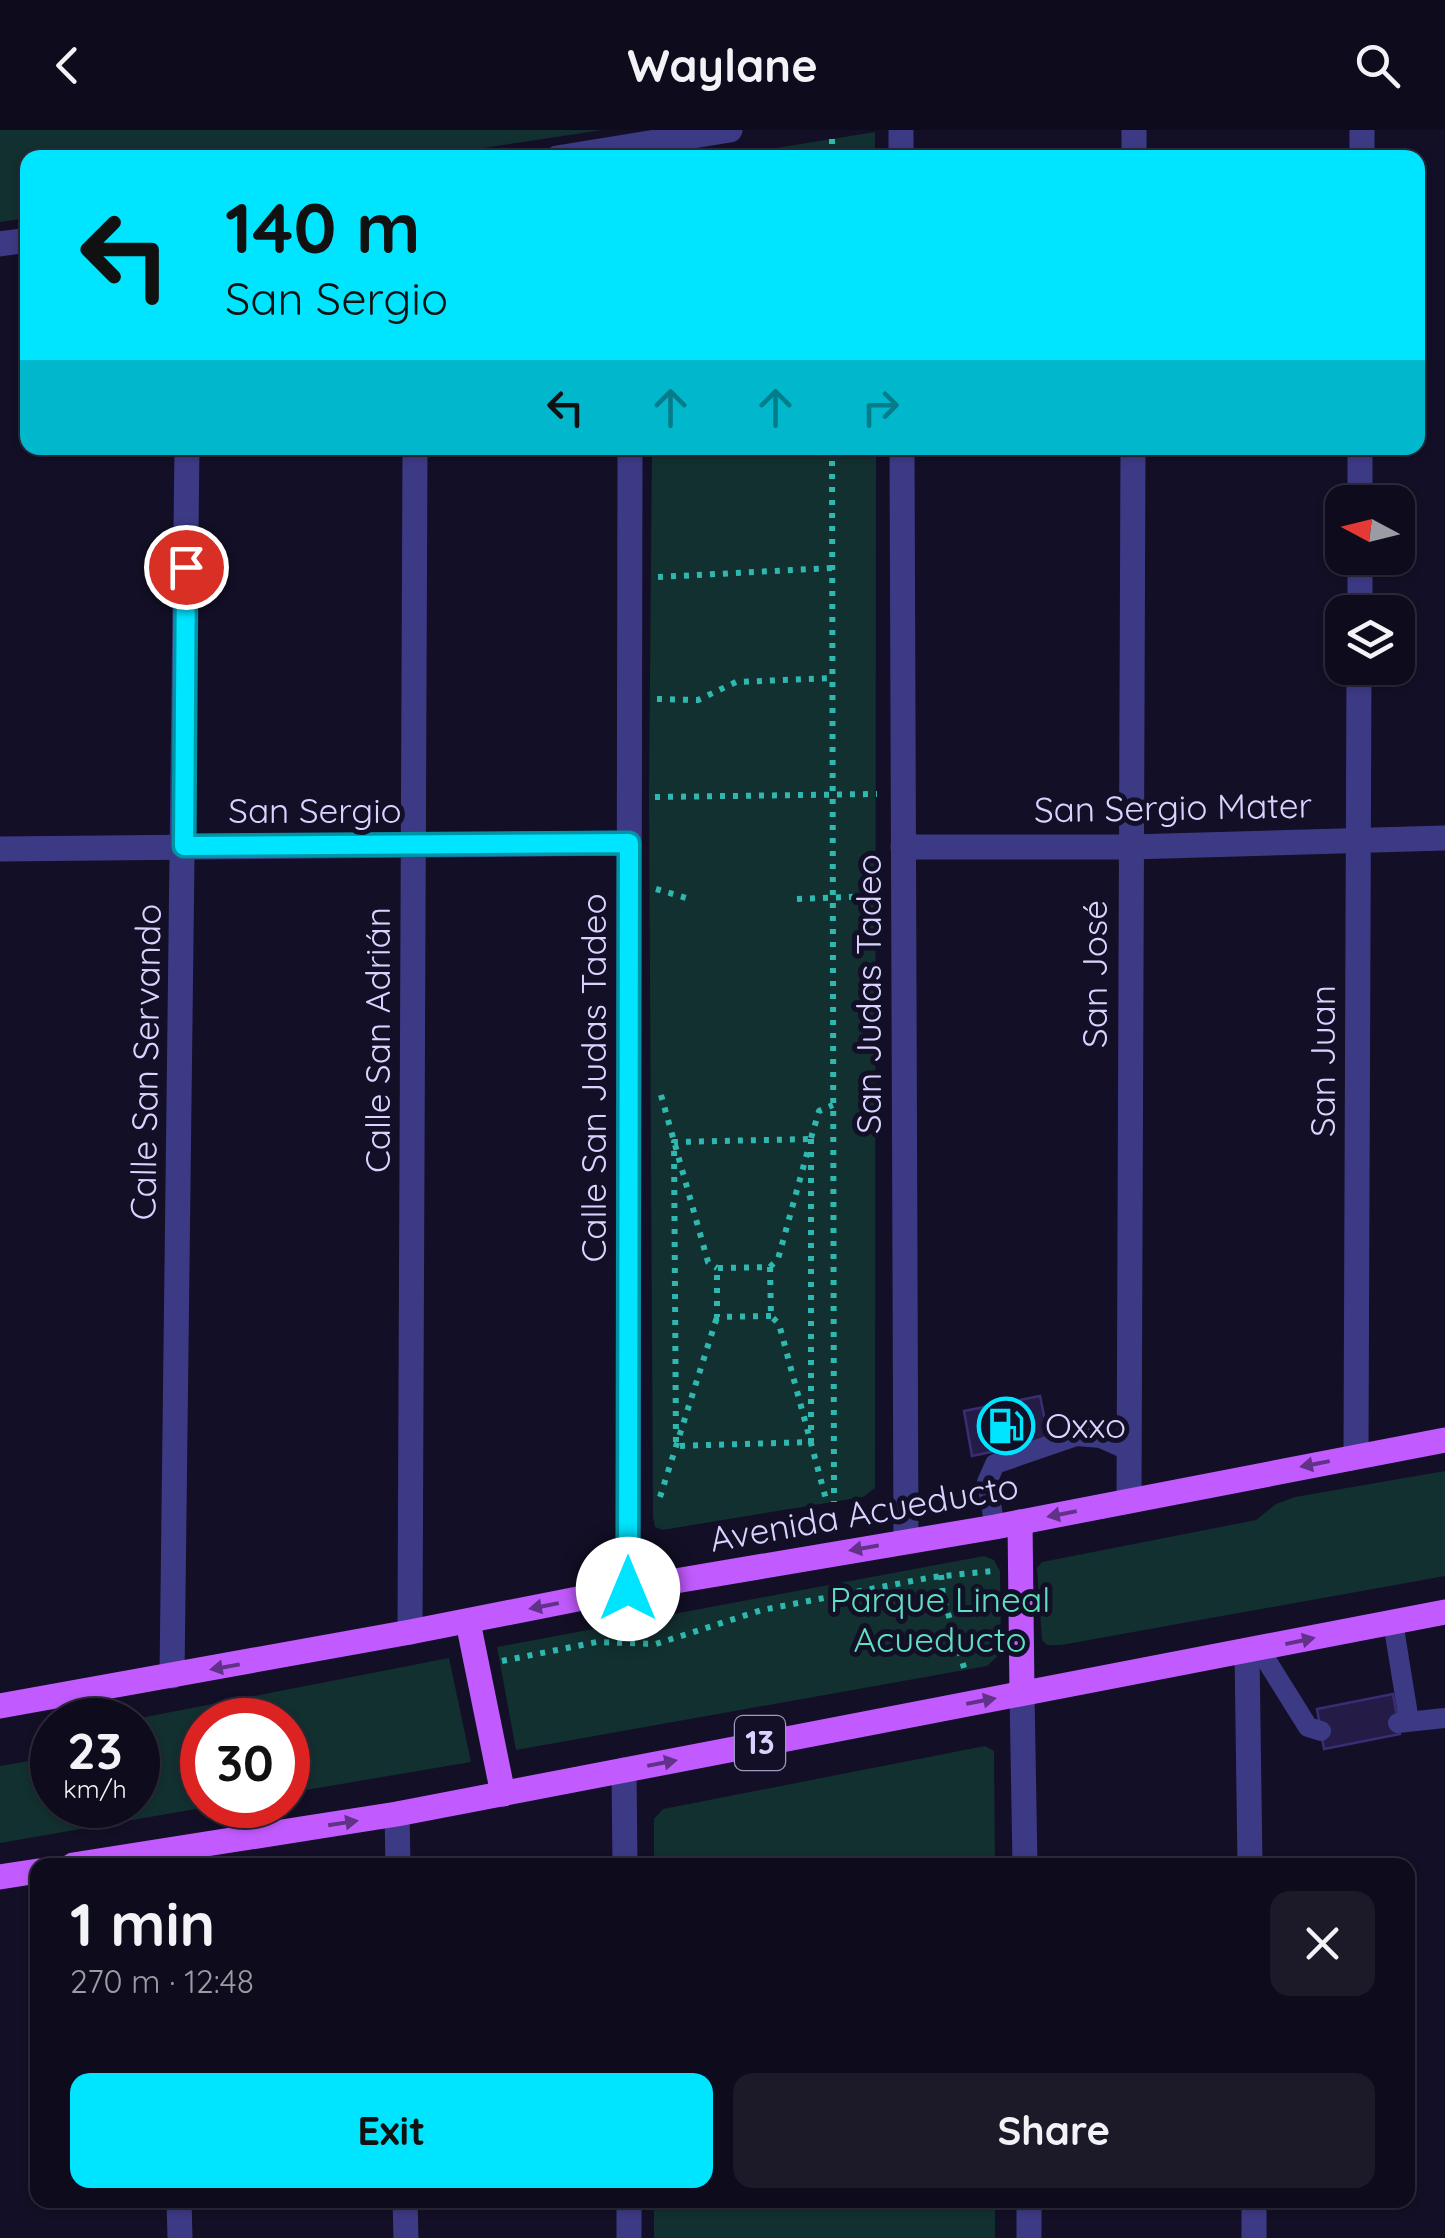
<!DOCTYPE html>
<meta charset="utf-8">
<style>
:root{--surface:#0e0b1c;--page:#1c1929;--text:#f1f3f6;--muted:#9b9ba3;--line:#2e2b3b;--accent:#00e5ff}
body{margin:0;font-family:Quicksand,sans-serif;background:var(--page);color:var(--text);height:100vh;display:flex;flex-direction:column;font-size:38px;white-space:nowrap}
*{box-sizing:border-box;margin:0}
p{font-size:32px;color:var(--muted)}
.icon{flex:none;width:55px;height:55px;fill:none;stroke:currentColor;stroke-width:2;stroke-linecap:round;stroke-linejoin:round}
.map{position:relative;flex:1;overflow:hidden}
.panel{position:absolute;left:30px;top:1728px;width:1385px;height:350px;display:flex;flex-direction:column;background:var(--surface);border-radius:20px;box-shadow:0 2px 8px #0004,0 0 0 2px var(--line)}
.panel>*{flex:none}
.guide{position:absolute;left:20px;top:20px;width:1405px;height:305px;border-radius:20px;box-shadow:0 2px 8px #0004,0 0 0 2px var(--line);background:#00e5ff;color:#111;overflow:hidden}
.needle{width:65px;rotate:277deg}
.buttons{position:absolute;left:1325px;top:355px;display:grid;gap:20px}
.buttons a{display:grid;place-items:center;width:90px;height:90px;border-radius:20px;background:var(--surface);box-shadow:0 2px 8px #0004,0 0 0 2px var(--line);font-size:50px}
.speed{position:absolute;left:30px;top:1568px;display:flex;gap:20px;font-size:50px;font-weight:700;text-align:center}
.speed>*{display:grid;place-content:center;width:130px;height:130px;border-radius:50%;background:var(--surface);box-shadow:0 2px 8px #0004,0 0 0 2px var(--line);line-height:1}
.speed small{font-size:25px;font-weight:400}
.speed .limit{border:15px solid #d22;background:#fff;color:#111}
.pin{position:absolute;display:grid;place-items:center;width:85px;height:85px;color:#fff;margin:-42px;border:5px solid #fff;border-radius:50%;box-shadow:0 2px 10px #0007}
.me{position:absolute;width:110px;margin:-55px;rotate:0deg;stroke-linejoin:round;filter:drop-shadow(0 0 8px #0008)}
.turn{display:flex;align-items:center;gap:35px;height:210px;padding:0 40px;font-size:45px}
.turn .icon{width:130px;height:130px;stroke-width:2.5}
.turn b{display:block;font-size:70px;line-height:85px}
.lanes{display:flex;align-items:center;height:95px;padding:0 40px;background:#0003;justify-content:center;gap:50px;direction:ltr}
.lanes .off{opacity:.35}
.round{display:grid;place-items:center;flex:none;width:105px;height:105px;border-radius:20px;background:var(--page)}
.head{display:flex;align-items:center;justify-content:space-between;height:170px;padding:0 40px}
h1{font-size:60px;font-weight:800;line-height:75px}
.primary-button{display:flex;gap:20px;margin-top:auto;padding:20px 40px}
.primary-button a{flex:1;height:115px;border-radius:20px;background:var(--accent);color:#111;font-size:40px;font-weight:800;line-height:115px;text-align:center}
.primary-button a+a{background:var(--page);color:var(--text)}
header{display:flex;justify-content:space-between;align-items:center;height:130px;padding:0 40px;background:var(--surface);font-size:45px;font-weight:800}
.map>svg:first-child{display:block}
</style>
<header><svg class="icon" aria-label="back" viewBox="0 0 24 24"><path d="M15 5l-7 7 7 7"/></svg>Waylane<svg class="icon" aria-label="search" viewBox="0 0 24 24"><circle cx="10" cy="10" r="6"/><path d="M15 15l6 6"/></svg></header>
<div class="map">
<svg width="1445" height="2108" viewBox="0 0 1445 2108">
<rect width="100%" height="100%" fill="#130f26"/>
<!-- green -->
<g fill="#12302f">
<polygon points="0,0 603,0 423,27 28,28 27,88 0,92"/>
<polygon points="875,2 875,27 721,27"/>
<polygon points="652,318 876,318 875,1358 863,1367 662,1400 655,1397 653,1387 649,667"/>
<polygon points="1445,1341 1445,1446 1061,1515 1047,1515 1042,1510 1037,1438 1042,1432 1256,1390 1276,1374 1295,1367"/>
<polygon points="984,1426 994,1430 1000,1441 1001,1519 999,1525 987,1536 516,1620 497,1517"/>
<polygon points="449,1528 471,1632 288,1663 288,1590 202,1590 202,1675 219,1675 0,1713 0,1636 52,1627 52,1675 138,1675 138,1590 130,1590"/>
<polygon points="985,1616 994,1621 995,1735 654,1735 654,1689 663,1679"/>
<rect x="654" y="2070" width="341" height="38"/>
</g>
<!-- building -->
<g fill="#241b47" stroke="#3b2d73" stroke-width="2.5">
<polygon points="1040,1266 1049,1310 972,1326 964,1281"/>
<polygon points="1393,1564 1400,1604 1324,1619 1317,1579"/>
</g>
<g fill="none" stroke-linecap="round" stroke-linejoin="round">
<!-- path -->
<g stroke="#2fb8b0" stroke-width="6" stroke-dasharray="5 8" stroke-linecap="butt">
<polyline points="832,9 832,28"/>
<polyline points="832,318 834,1372"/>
<polyline points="658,447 832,438"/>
<polyline points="657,569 698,570 736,552 833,548"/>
<polyline points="655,667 877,664"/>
<polyline points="656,759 693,770"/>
<polyline points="797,769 875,766"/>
<polyline points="661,965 708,1132 717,1138"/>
<polyline points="811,1008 819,981 833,975"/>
<polygon points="811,1009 811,1312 676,1316 674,1012"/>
<polyline points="770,1137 778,1129 808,1020"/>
<polyline points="771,1186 717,1187 717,1138 770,1137 771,1186 779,1194 827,1373"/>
<polyline points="660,1367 717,1187"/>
<polyline points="941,1445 943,1466 965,1541"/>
<polyline points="502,1531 597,1512 656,1514 762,1480 933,1447 993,1441"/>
</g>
<!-- lane -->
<g stroke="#3d3a85" stroke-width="20">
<polyline points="995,1397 987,1352 995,1334 1076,1306 1101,1308 1128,1320"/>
<polyline points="1393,1492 1409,1591"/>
<polyline points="1260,1520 1308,1597 1321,1601"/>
<polyline points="1398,1593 1445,1588"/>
</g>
<!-- street -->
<g stroke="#3d3a85" stroke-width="25">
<polyline points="901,0 901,28"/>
<polyline points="557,28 730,0"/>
<polyline points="1134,28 1134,0"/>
<polyline points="1362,28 1362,0"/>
<polyline points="0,114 28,110"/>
<polyline points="902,318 906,1411"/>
<polyline points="1360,372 1360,318"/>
<polyline points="1360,482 1360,428"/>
<polyline points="903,717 1131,717 1445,708"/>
<polyline points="0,719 629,713"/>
<polyline points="1356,1325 1359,538"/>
<polyline points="1129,1371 1133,318"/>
<polyline points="628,1459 630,318"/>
<polyline points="410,1502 415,318"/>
<polyline points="1247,1522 1250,1735"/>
<polyline points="172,1546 187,318"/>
<polyline points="1022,1563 1025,1735"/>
<polyline points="624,1640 625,1735"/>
<polyline points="397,1684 398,1735"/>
<polyline points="179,2070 180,2108"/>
<polyline points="405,2070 406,2108"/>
<polyline points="629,2070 629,2108"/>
<polyline points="1029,2070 1029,2108"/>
<polyline points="1254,2070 1254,2108"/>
</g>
<!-- primary -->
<g stroke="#c25bff" stroke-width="25">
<polyline points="1020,1392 1022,1563"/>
<polyline points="468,1492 503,1664"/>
<polyline points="0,1576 410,1502 628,1459 995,1397 1445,1310"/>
<polyline points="73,1735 397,1684 1445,1482"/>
<polyline points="0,1747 38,1741"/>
</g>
</g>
<!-- one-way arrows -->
<defs><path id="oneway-solid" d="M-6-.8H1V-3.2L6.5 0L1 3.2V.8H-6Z" transform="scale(2.5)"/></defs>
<g fill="#623188">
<use href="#oneway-solid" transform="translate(1315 1334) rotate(169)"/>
<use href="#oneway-solid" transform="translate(1062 1384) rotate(169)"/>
<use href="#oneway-solid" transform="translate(864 1418) rotate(170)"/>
<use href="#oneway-solid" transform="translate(544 1476) rotate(169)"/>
<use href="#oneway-solid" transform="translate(1300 1511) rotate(-12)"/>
<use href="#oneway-solid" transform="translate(225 1537) rotate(170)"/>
<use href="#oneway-solid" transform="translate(981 1571) rotate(-11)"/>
<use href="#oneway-solid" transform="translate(662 1633) rotate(-11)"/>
<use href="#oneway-solid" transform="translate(343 1693) rotate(-9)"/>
</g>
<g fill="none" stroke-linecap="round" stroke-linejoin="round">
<!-- route casing -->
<g stroke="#0095a6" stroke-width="25">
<polyline id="route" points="186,437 184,716 629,713 628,1459"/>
</g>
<!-- route -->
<use href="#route" stroke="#00e5ff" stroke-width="18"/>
</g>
<!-- icons -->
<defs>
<g id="fuel-ring" transform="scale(2.875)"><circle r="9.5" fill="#130f26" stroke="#00e5ff" stroke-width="1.5"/><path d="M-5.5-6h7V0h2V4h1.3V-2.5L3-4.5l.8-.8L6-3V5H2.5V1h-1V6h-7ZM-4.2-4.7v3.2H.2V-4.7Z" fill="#00e5ff"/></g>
</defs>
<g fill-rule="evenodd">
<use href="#fuel-ring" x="1006" y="1296"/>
</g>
<g text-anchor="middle" stroke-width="10" stroke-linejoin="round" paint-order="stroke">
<!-- shield labels -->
<rect fill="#130f26" stroke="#9e99be" stroke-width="2.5" x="735" y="1586" width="50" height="54" rx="8"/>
<g font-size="32" font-weight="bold" fill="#d9d4ff">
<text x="760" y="1624">13</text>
</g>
<!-- street labels -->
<g font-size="35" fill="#d9d4ff" stroke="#130f26">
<text transform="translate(1173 678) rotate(-1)" y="12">San Sergio Mater</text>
<text x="315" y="693">San Sergio</text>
<text transform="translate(1095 844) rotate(-90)" y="12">San José</text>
<text transform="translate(869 864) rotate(-90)" y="12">San Judas Tadeo</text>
<text transform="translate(378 910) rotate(-90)" y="12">Calle San Adrián</text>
<text transform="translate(1323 931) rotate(-90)" y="12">San Juan</text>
<text transform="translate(146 932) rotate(-89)" y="12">Calle San Servando</text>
<text transform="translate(594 948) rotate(-90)" y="12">Calle San Judas Tadeo</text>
<text transform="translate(864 1383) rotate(-10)" y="12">Avenida Acueducto</text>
</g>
<!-- poi labels -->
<g font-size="35" fill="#d9d4ff" stroke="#130f26" text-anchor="start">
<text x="1045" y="1308">Oxxo</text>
</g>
<!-- park labels -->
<g font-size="35" fill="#5fe0c0" stroke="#130f26">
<text x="940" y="1482">Parque Lineal<tspan x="940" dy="40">Acueducto</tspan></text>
</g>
</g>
</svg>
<div class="buttons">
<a><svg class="needle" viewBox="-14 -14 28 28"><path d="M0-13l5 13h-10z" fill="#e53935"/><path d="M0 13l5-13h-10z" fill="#9b9ba3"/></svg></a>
<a><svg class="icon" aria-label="layers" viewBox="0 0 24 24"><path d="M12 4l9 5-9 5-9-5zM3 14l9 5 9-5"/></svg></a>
</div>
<div class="speed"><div>23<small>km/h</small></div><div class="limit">30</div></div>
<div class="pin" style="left:186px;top:437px;background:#d93025"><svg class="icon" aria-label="arrive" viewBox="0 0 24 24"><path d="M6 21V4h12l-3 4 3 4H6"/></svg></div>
<svg class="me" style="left:628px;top:1459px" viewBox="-20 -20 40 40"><circle r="19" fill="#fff"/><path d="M0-13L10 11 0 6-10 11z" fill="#00e5ff"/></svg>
<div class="guide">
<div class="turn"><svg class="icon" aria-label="left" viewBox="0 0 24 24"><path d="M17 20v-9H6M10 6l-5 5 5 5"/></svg><div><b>140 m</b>San Sergio</div></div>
<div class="lanes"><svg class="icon" aria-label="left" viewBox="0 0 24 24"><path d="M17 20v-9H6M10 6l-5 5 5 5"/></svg><svg class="icon off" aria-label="ahead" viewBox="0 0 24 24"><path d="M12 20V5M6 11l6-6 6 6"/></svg><svg class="icon off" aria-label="ahead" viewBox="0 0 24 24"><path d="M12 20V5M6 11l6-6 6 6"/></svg><svg class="icon off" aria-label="right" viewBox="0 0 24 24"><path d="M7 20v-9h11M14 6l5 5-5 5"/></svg></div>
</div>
<section class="panel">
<div class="head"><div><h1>1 min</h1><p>270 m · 12:48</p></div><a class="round"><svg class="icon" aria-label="close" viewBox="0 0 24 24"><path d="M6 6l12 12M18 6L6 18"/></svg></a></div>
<div class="primary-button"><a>Exit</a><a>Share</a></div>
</section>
</div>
